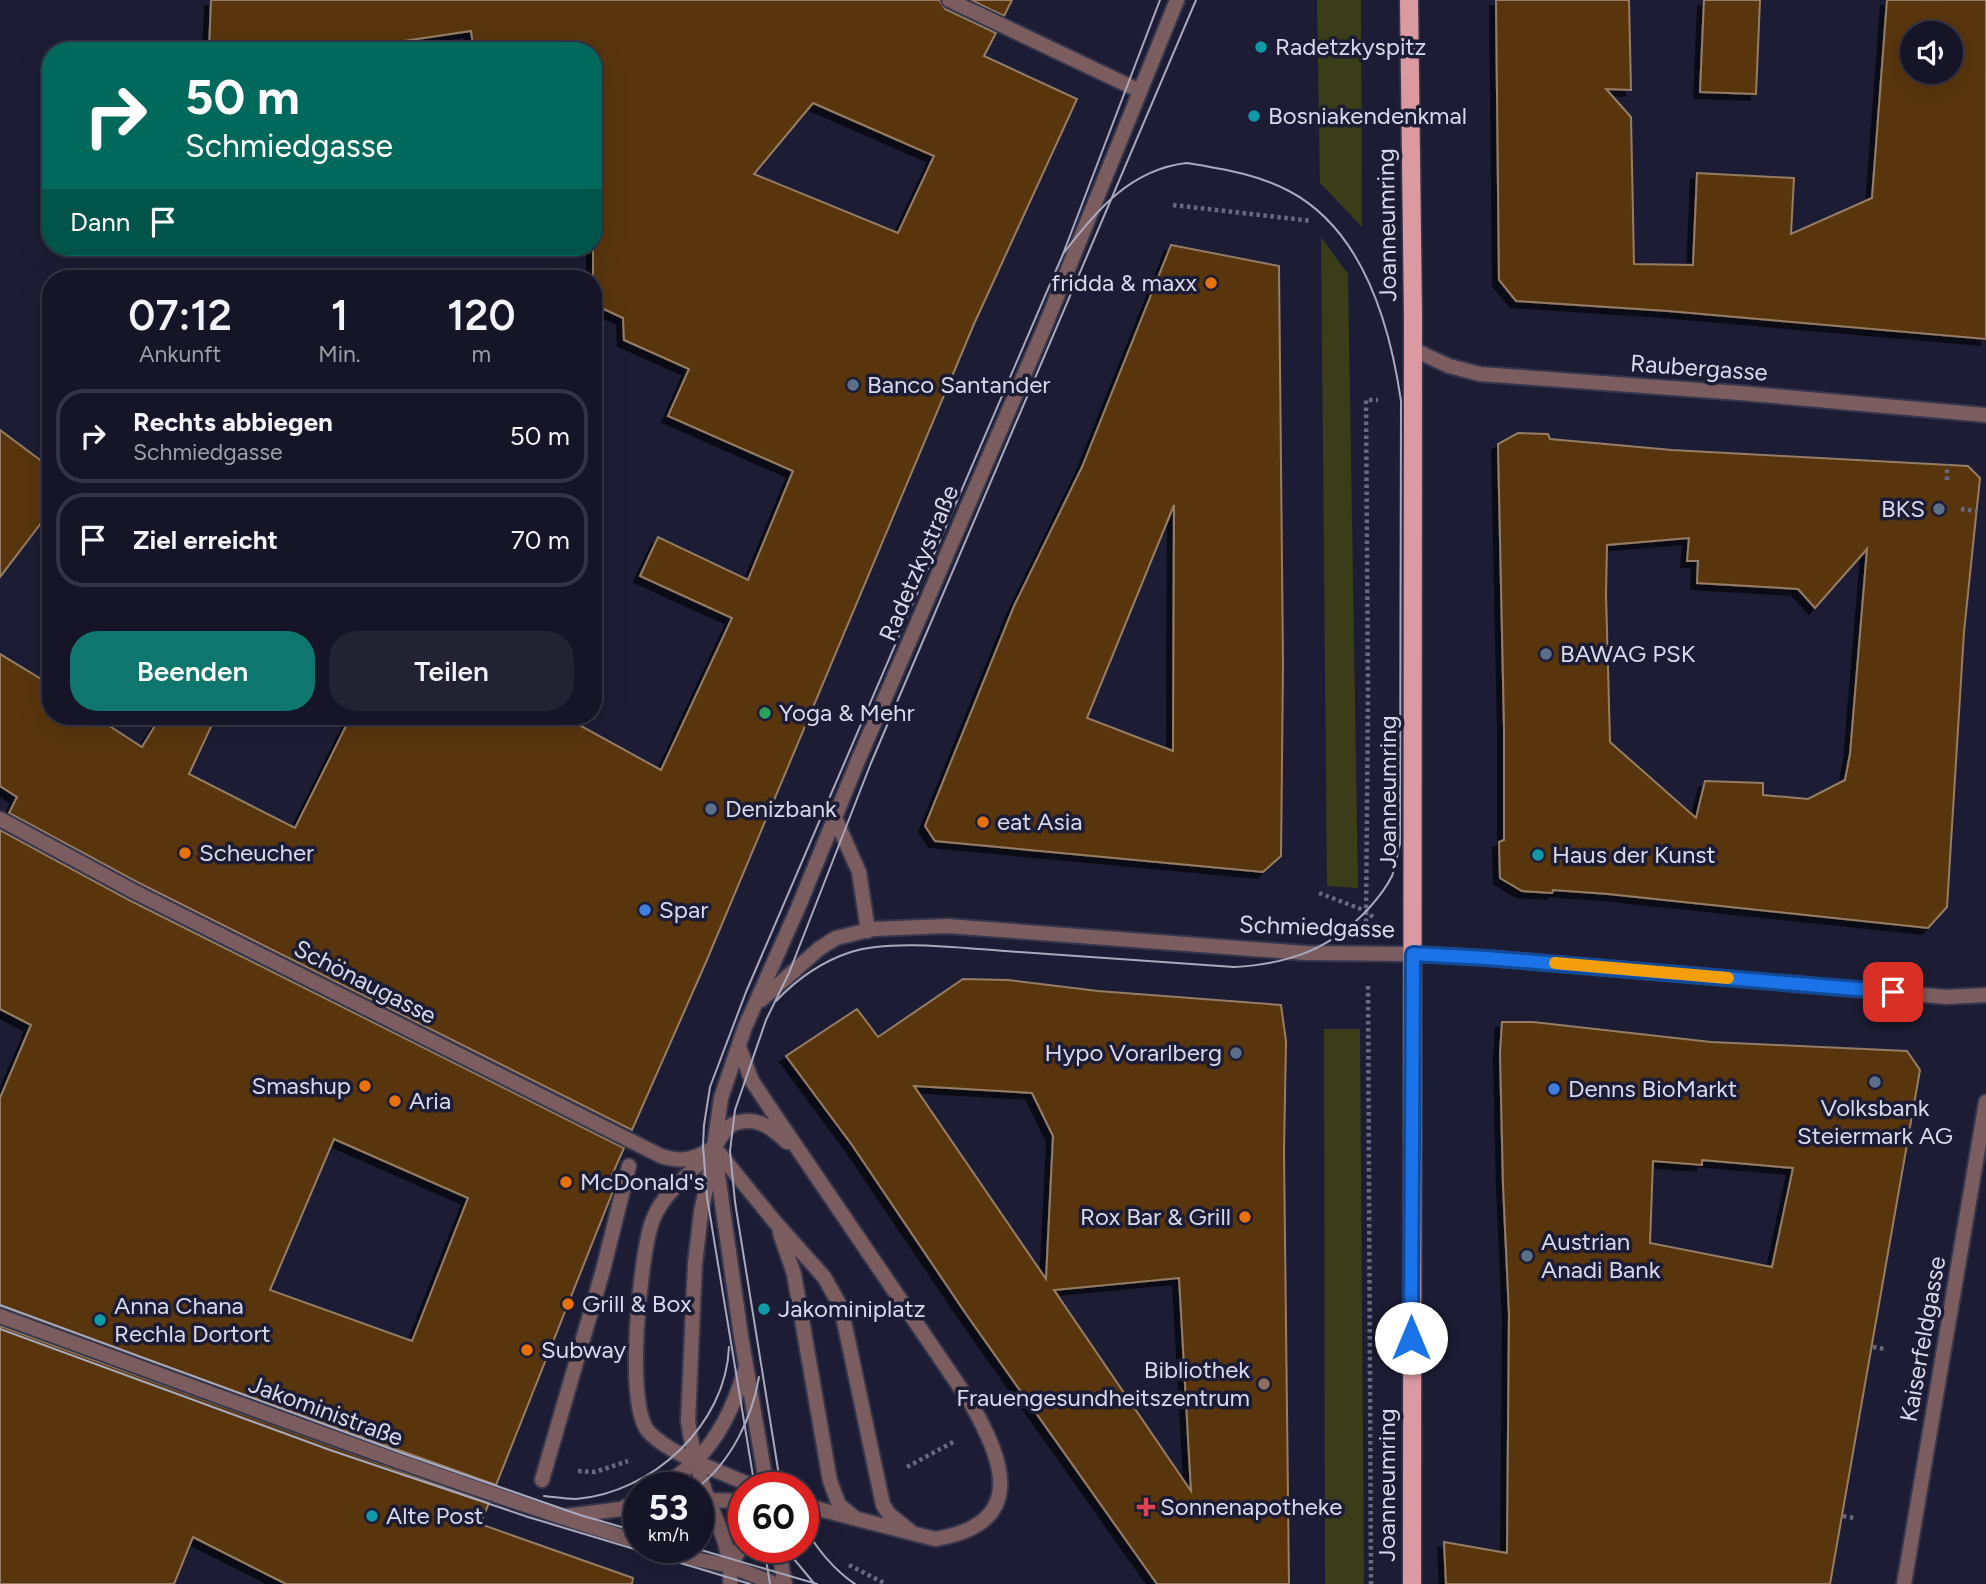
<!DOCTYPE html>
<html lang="de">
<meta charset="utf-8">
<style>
:root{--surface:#151527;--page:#223;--text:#f1f3f6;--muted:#9d9fa7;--line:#343444;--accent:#0f766e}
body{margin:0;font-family:Figtree,sans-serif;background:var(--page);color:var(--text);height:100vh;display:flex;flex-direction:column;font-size:26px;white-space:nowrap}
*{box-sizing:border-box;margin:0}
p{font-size:23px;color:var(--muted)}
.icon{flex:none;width:38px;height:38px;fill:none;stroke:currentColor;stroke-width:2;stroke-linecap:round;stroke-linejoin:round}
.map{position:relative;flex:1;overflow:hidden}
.panel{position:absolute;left:42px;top:270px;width:560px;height:455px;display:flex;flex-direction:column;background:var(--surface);border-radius:28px;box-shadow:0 7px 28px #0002,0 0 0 2px var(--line)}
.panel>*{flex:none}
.hud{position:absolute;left:42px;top:42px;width:560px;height:214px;border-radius:28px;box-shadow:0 7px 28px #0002,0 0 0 2px var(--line);background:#00695c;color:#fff;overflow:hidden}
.buttons{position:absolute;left:1900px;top:21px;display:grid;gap:14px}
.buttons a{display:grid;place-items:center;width:63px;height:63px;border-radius:50%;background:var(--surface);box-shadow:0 7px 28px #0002,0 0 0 2px var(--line);font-size:35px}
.speed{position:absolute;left:623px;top:1472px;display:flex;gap:14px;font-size:35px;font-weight:700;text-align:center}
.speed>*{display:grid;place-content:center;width:91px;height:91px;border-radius:50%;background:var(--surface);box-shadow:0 7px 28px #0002,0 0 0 2px var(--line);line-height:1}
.speed small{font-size:18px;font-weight:400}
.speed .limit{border:10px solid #d22;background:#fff;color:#111}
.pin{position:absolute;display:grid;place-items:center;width:60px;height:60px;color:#fff;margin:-30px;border-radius:14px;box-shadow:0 4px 10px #0006}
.me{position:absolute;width:77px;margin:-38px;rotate:0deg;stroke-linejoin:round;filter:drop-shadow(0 0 5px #0008)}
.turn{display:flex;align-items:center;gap:24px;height:147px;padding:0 28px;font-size:32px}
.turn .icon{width:91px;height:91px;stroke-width:2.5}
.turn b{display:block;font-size:49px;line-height:60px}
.then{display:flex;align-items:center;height:66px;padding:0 28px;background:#0003;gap:14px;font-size:26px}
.eta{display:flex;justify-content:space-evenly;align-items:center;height:119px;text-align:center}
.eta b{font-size:42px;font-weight:600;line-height:49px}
.cta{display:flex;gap:14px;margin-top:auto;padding:14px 28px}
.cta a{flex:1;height:80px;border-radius:28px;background:var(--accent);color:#fff;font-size:28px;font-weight:600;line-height:80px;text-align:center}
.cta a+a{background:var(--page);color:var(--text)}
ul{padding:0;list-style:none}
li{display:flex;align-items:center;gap:21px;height:94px;margin:0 14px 10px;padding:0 14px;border:4px solid var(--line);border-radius:28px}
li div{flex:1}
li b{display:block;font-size:26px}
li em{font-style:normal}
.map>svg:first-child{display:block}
</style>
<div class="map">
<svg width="1986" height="1584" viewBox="0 0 1986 1584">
<defs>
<filter id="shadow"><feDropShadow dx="-6" dy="6" stdDeviation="0" flood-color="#0009"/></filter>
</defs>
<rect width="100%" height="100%" fill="#1c1c34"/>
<!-- green -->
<g fill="#3a3d18">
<polygon points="1317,0 1361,0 1362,227 1320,183"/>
<polygon points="1321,237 1348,274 1358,888 1327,886"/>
<polygon points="1324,1029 1360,1029 1364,1584 1325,1584"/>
</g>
<!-- building -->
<g fill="#59360c" stroke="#957d65" stroke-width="2" fill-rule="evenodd" filter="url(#shadow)">
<path d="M211,0H939L945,9L996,33L984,56L1077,99L974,324L706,962L632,1130L137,882L9,813L17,797L0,786V654L51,685V716H94L142,747L161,716H216L189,774L295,828L351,716H563L661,770L732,618L640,576L658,537L748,580L793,471L668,416L689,369L624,340L623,318L593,304V51H474L471,31L337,51H209ZM813,103L934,156L898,233L754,174Z"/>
<polygon points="971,0 1012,0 1004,16"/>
<path d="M1496,0H1629L1631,90L1606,89L1631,117L1634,264L1693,265L1697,173L1794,178L1791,234L1872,198L1887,0H1986V339L1668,311L1516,301L1499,280ZM1913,33H1951V72H1913Z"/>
<polygon points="1704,0 1760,0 1756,94 1700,92"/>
<path d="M1171,245L1279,266L1283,664L1281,856L1263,872L935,841L925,826L1014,606L1082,467ZM1174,505L1173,751L1087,718Z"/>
<polygon points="0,430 51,468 51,510 0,577"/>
<path d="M1518,433L1548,434L1550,439L1672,450L1968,466L1980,478L1964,632L1947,907L1928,928L1608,894L1553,890L1552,893L1522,891L1500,878L1499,842L1504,840V727L1498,444ZM1689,538L1687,561H1698L1697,583L1798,589L1815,608L1867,549L1850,754L1845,780L1808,799L1763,795V783L1705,781L1696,818L1610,742L1606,594L1607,545Z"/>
<path d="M0,830L129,900L624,1148L612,1175L616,1177L613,1191L496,1485L0,1307V1098L31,1025L0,1009ZM334,1139L468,1198L412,1341L270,1290Z"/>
<path d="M963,979L1008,980L1098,991L1281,1005L1286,1041L1284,1152L1289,1584H1157L966,1314L852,1145L786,1056L857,1009L878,1037ZM914,1086L1032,1093L1053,1136L1046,1279ZM1179,1278L1180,1295L1191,1491L1054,1290Z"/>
<path d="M1502,1022H1533L1711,1042L1907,1051L1920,1070L1830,1584H1446L1444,1542L1507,1553L1509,1314L1503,1185L1500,1053ZM1702,1160L1793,1168L1772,1267L1650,1243L1653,1161L1702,1165Z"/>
<polygon points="0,1326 489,1503 480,1524 633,1578 632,1584 286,1584 193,1537 174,1584 0,1584"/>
</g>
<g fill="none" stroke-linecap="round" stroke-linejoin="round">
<!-- service casing -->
<g stroke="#36364d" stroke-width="18">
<g id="service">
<polyline points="835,818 859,872 868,931"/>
<path d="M739,1047L752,1081L770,1108L970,1402C1005,1462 1027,1524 935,1539L803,1505"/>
<polyline points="714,1147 775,1222 824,1277 841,1307 883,1505 889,1514 909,1530"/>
<path d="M714,1152L701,1212L695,1264L688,1421C691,1443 696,1464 703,1485C714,1518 733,1548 730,1584"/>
<polyline points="780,1233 794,1274 830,1481 839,1505 854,1517"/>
<path d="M757,1488C727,1474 669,1455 648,1431C625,1403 640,1261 651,1225C654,1215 660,1205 666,1197C681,1179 700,1165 714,1147C720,1140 723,1131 730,1126C733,1124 736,1122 740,1122C759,1117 774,1130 787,1142"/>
<polyline points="700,1500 744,1501"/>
</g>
</g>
<!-- pedestrian casing -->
<g stroke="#36364d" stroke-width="18">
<g id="pedestrian">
<polyline points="542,1480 603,1270 629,1166"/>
<polyline points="778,1547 785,1584"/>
<polyline points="731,1566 775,1584"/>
</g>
</g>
<!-- minor casing -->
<g stroke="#36364d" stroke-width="18">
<g id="minor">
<polyline points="949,0 1140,91"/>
<polyline points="1412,349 1449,366 1480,374 1740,393 1986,415"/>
<path d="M0,819L133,891L661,1156C683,1163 696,1159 714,1147"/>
<polyline points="761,1000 820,948 836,938 873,929 947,926 1306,953 1413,954 1487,958 1947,997 1986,995"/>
<path d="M0,1316C212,1393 423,1474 639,1542"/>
<path d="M662,1488C673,1479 686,1470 696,1460C721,1436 735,1403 745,1370"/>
<polyline points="767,1488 741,1336 714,1147 721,1098 745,1027 798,908 857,763 1043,331 1177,0"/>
<polyline points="566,1516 621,1509 639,1501"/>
<polyline points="656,1547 690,1558 731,1566 744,1540"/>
<polyline points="1904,1584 1986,1102"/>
</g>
</g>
<!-- primary casing -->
<g stroke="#36364d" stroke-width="21">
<polyline id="primary" points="1409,0 1413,316 1412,1584"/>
</g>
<!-- path -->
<g stroke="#69697e" stroke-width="4.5" stroke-dasharray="3.5 3.5" stroke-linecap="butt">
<polyline points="1173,205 1312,221"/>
<polyline points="1947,480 1947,465"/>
<polyline points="1961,509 1977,511"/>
<polyline points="1319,893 1366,911 1375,919"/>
<polyline points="1366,922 1368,695 1366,400 1378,400"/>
<polyline points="1368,986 1371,1584"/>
<polyline points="1873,1347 1885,1349"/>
<polyline points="907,1467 955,1441"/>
<polyline points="578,1471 595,1472 628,1461"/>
<polyline points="1843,1516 1854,1518"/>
<polyline points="849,1565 886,1584"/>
</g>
<!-- service -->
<use href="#service" stroke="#7c5d5f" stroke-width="14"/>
<!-- pedestrian -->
<use href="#pedestrian" stroke="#7c5d5f" stroke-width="14"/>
<!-- minor -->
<use href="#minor" stroke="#7c5d5f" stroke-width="14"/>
<!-- primary -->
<use href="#primary" stroke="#db9aa0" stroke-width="18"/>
<!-- tram -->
<g stroke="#a8a9bc" stroke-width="2">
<path d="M776,1001C797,979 820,962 851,952C890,939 962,948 1005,951C1081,956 1157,961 1234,967C1289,964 1332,949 1370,907C1378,898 1387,886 1392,876C1396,866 1397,854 1400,844L1401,401C1390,325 1363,230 1289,191C1257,174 1222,169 1187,163C1130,169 1095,212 1063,254"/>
<polyline points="0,1305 402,1453 580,1515 639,1532"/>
<polyline points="0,1329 330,1450 528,1517 750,1584"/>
<path d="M697,1488C731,1462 752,1418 759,1377"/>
<polyline points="755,1488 707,1197 703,1146 704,1125 710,1087 746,992 1063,254 1160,0"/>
<polyline points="781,1488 735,1202 730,1151 735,1110 766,1020 789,973 871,763 1196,0"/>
<path d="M544,1496C554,1497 565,1499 576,1499C652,1493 726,1425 729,1347"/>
<path d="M803,1524C815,1547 834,1570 855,1584"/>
<polyline points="691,1547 817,1584"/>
<polyline points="764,1547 770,1584"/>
<polyline points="784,1547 813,1582"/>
</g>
</g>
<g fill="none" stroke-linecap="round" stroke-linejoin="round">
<!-- route casing -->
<g stroke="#114b97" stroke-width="18">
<polyline id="route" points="1411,1338 1413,954 1487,958 1893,992"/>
</g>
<!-- route -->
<use href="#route" stroke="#1a73e8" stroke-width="12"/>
<!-- slow -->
<polyline stroke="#f59e0b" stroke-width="12" points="1555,963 1728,978"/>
</g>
<!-- markers -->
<g fill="#0f9aa8" stroke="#1c1c34" stroke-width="2.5">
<circle cx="1261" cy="47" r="7"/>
<circle cx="1254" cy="116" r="7"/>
<circle cx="1538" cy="855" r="7"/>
<circle cx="764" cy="1309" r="7"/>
<circle cx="100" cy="1320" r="7"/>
<circle cx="372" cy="1516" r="7"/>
</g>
<g fill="#e8710a" stroke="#1c1c34" stroke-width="2.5">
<circle cx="1211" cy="283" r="7"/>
<circle cx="983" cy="822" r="7"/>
<circle cx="185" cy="853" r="7"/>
<circle cx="365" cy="1086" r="7"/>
<circle cx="395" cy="1101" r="7"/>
<circle cx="566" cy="1182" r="7"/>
<circle cx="1245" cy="1217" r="7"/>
<circle cx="568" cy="1304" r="7"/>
<circle cx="527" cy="1350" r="7"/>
</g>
<g fill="#5c6f8a" stroke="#1c1c34" stroke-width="2.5">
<circle cx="853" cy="385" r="7"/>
<circle cx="1939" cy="509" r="7"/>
<circle cx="1546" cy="654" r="7"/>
<circle cx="711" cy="809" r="7"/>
<circle cx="1236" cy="1053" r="7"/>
<circle cx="1875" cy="1082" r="7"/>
<circle cx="1527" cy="1256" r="7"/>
</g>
<circle fill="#2e9e5b" stroke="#1c1c34" stroke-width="2.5" cx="765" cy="713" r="7"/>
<g fill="#3f7fe0" stroke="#1c1c34" stroke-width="2.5">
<circle cx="645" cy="910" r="7"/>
<circle cx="1554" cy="1089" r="7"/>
</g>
<circle fill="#8d6e63" stroke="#1c1c34" stroke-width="2.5" cx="1264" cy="1384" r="7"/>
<path fill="#e0444e" stroke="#1c1c34" stroke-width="2.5" d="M1142.5 1496.5h7v7h7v7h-7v7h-7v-7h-7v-7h7z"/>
<g text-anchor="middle" stroke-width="7" stroke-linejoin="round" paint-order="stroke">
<!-- poi labels -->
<g font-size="24" fill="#d8d9ea" stroke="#1c1c34" text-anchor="start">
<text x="1275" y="55">Radetzkyspitz</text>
<text x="1268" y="124">Bosniakendenkmal</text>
<text x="1197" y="291" text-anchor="end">fridda &amp; maxx</text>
<text x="867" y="393">Banco Santander</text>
<text x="1925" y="517" text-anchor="end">BKS</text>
<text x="1560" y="662">BAWAG PSK</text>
<text x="779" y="721">Yoga &amp; Mehr</text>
<text x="725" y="817">Denizbank</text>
<text x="997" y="830">eat Asia</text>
<text x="199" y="861">Scheucher</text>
<text x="1552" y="863">Haus der Kunst</text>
<text x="659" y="918">Spar</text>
<text x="1222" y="1061" text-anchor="end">Hypo Vorarlberg</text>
<text x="351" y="1094" text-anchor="end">Smashup</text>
<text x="1568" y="1097">Denns BioMarkt</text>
<text x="409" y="1109">Aria</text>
<text x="1875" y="1116" text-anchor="middle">Volksbank<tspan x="1875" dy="28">Steiermark AG</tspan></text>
<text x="580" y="1190">McDonald's</text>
<text x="1231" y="1225" text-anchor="end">Rox Bar &amp; Grill</text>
<text x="1541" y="1250">Austrian<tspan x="1541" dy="28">Anadi Bank</tspan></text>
<text x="582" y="1312">Grill &amp; Box</text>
<text x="114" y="1314">Anna Chana<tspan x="114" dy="28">Rechla Dortort</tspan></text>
<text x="778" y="1317">Jakominiplatz</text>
<text x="541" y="1358">Subway</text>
<text x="1250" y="1378" text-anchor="end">Bibliothek<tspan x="1250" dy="28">Frauengesundheitszentrum</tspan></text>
<text x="1160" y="1515">Sonnenapotheke</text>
<text x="386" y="1524">Alte Post</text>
</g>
<!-- street labels -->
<g font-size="24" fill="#d8d9ea" stroke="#1c1c34">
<text transform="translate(1387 225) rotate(-91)" y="8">Joanneumring</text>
<text transform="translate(1699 368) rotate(4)" y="8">Raubergasse</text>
<text transform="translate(919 563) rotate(-67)" y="8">Radetzkystraße</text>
<text transform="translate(1388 792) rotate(-90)" y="8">Joanneumring</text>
<text transform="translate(1317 927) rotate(2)" y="8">Schmiedgasse</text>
<text transform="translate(365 982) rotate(27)" y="8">Schönaugasse</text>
<text transform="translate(1923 1339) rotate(-80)" y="8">Kaiserfeldgasse</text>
<text transform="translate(326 1411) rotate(20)" y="8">Jakoministraße</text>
<text transform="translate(1387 1485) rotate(-90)" y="8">Joanneumring</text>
</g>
</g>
</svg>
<div class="buttons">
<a><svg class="icon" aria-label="sound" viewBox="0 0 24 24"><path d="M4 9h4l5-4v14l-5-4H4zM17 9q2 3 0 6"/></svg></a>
</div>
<div class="speed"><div>53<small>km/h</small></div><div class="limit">60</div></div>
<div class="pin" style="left:1893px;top:992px;background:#d93025"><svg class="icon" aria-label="arrive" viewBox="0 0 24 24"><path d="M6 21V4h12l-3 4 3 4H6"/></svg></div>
<svg class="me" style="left:1411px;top:1338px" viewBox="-20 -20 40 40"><circle r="19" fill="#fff"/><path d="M0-13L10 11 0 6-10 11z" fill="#1a73e8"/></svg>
<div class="hud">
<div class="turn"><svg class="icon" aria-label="right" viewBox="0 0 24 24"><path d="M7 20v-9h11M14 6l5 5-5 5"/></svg><div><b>50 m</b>Schmiedgasse</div></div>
<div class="then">Dann<svg class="icon" aria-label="arrive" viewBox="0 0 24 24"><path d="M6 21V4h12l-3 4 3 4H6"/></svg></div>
</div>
<section class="panel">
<div class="eta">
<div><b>07:12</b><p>Ankunft</p></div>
<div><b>1</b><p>Min.</p></div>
<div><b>120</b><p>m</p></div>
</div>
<ul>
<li><svg class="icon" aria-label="right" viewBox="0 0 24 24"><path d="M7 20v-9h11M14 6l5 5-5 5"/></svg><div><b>Rechts abbiegen</b><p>Schmiedgasse</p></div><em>50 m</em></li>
<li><svg class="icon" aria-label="arrive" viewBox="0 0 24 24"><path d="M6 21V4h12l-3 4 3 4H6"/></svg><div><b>Ziel erreicht</b></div><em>70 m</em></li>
</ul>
<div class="cta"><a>Beenden</a><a>Teilen</a></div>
</section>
</div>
